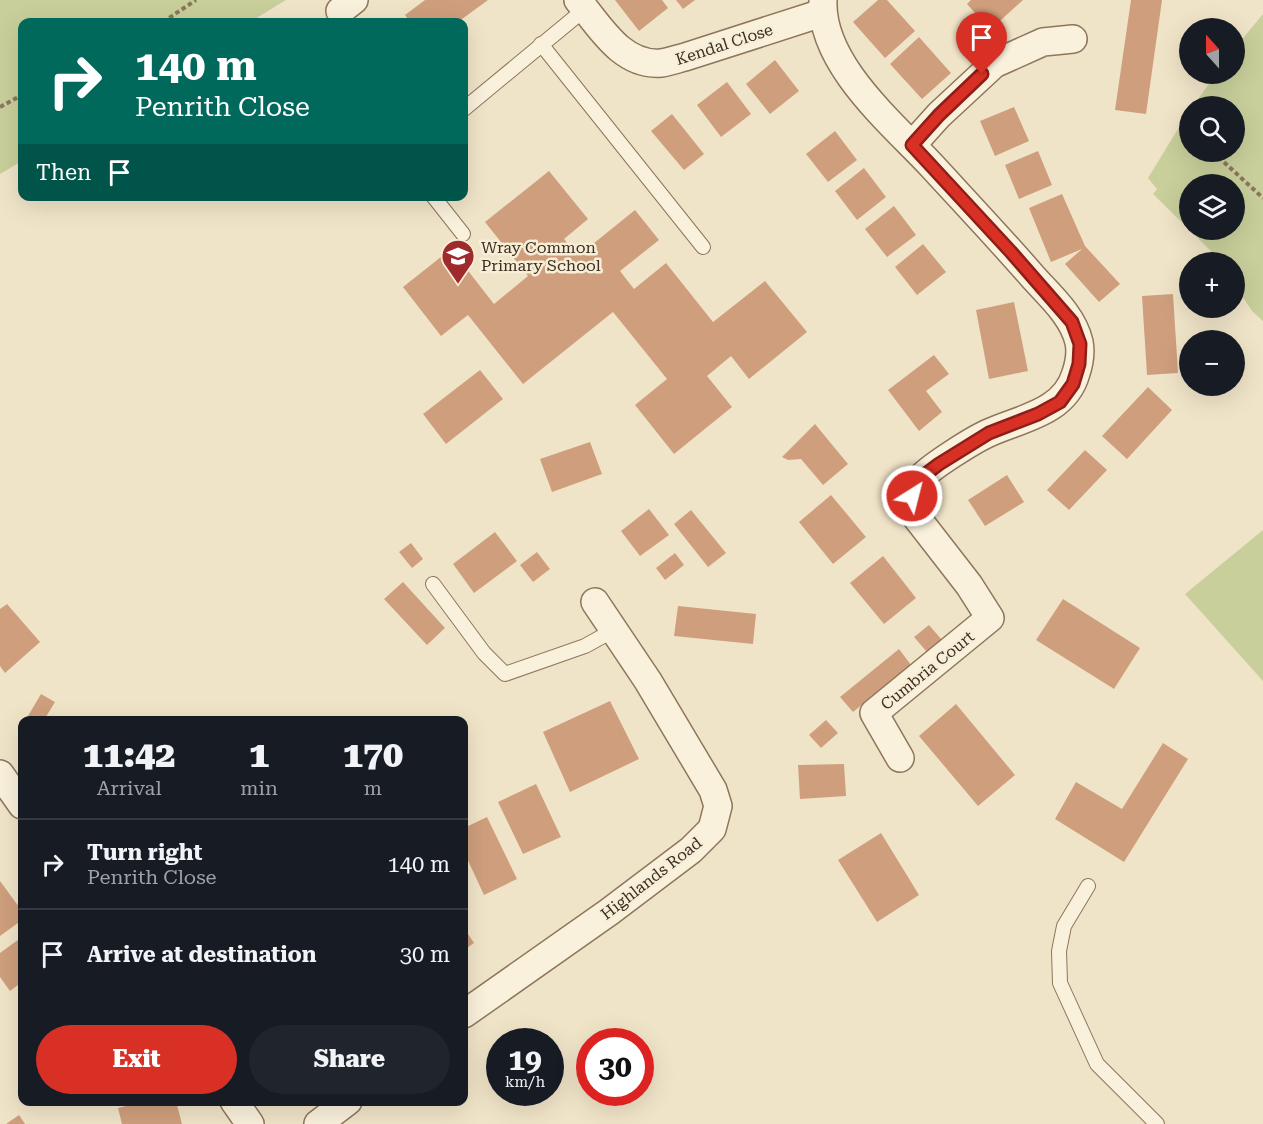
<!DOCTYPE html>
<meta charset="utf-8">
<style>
:root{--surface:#171b24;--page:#20242c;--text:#f1f3f6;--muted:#9ea1a6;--line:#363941;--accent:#d93025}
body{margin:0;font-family:"Roboto Serif",serif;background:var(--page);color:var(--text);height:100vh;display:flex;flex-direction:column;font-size:22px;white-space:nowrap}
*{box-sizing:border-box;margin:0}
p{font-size:20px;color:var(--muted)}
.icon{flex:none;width:33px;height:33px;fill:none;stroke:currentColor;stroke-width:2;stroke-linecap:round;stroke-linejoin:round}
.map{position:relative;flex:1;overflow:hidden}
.side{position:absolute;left:18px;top:716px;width:450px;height:390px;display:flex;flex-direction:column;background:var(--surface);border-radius:12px;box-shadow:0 6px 24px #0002}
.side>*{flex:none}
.hud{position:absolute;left:18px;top:18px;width:450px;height:183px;border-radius:12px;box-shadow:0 6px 24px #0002;background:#00695c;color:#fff;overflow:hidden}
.needle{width:39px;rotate:339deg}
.tools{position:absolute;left:1179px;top:18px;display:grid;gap:12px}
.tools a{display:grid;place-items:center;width:66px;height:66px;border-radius:50%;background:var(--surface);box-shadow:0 6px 24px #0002;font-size:30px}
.speed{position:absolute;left:486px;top:1028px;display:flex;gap:12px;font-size:30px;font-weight:700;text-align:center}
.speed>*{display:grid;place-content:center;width:78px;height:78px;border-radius:50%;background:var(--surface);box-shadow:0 6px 24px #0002;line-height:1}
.speed small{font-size:15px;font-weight:400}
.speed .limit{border:9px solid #d22;background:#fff;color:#111}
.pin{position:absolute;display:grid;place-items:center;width:51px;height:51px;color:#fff;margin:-62px -26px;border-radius:50% 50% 50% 0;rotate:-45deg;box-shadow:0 0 6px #0007}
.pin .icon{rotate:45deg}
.me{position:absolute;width:66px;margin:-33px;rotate:36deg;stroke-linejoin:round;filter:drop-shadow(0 0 4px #0008)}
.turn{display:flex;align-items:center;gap:21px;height:126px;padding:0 18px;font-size:27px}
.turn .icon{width:78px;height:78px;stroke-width:2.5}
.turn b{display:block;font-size:42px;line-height:51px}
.then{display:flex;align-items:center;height:57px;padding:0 18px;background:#0003;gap:12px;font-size:22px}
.eta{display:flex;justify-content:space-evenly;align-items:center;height:102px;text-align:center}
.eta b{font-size:36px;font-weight:800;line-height:42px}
.primary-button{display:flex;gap:12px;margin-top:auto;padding:12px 18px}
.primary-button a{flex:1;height:69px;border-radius:36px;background:var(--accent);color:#fff;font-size:24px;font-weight:800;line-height:69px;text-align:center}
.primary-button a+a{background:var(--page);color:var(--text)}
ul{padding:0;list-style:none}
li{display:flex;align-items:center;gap:18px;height:90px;padding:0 18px;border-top:2px solid var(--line)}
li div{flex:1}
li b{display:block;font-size:22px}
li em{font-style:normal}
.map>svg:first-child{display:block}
</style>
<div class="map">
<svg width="1263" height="1124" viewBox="0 0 1263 1124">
<rect width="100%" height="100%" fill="#f0e4c8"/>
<!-- green -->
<g fill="#c9cf9b" fill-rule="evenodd">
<polygon points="0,0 286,0 250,22 22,22 22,161 0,174"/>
<path d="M1263,14V321L1252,311L1235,285L1234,262H1220L1216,256L1153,194L1157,189L1148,178L1189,111L1190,152H1234V106H1193L1216,74H1234L1235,48ZM1190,184H1234V230H1190Z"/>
<polygon points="1263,530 1263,681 1185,594"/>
</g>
<!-- building -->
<g fill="#cf9f7d">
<polygon points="425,0 488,0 458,22 410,22 405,15"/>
<polygon points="615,0 662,0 668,8 639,31"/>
<polygon points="676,0 695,0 683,9"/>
<polygon points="878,0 887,0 915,31 885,58 853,22"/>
<polygon points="971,0 1023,0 990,30 967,4"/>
<polygon points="1131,0 1162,0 1146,114 1115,110"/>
<polygon points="919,37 951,73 922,99 890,64"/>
<polygon points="775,60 799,91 770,114 746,84"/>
<polygon points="727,82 751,114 721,137 697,105"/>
<polygon points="1014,107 1029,141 995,156 980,121"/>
<polygon points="672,114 704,154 684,170 651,131"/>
<polygon points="835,131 857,160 828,182 806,154"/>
<polygon points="1038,151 1052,185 1019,199 1005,165"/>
<polygon points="864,168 886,197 857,220 835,191"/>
<polygon points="549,171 588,219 564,239 578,256 635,210 659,240 620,271 634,289 666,263 713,322 765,281 807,332 749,379 731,356 707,376 732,407 674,454 635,405 667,379 613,312 523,384 468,315 441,336 403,287 451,249 494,304 528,276 485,222"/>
<polygon points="1062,194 1085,246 1120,284 1099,302 1065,264 1082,249 1051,262 1029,208"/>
<polygon points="894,206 916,235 887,257 865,229"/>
<polygon points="923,244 946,272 917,295 895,267"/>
<polygon points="1173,294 1178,373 1147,375 1142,296"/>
<polygon points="1014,302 1028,371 989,379 976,310"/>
<polygon points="934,355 949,374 926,391 942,412 919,431 888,390"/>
<polygon points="480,370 503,399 446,444 423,414"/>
<polygon points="1148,387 1172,410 1127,459 1102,436"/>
<polygon points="815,424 848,464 823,485 801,459 788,460 782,457"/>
<polygon points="590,442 602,474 552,492 540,459"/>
<polygon points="1085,450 1107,470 1069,510 1047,490"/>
<polygon points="1007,475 1024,502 985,526 968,500"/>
<polygon points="831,495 866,537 833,564 799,522"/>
<polygon points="649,509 669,535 640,556 621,531"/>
<polygon points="691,510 726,553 708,567 674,524"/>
<polygon points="495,532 517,561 474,593 453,564"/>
<polygon points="411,543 423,559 412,568 399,552"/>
<polygon points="537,552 550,569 533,582 520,565"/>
<polygon points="675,553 684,565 665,580 656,568"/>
<polygon points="883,556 916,598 884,624 850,583"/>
<polygon points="403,582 445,628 427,645 384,599"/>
<polygon points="1063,599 1140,648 1114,689 1036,640"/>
<polygon points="7,604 40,642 5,673 0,666 0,609"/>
<polygon points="678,606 756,614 753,644 674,636"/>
<polygon points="929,625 942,640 927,652 914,637"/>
<polygon points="899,649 911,665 853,712 840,697"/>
<polygon points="41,694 55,702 44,720 35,720 28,716"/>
<polygon points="610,701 639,759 570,792 543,732"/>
<polygon points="956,704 1015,775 978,806 919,736"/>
<polygon points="826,720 838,733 821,748 809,735"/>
<polygon points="1163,743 1188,759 1124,862 1055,819 1076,782 1122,809"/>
<polygon points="844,764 846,796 800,799 798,765"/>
<polygon points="536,784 561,837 523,854 498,802"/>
<polygon points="487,817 517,879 484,895 464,852 464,828"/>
<polygon points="881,833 919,895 877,922 838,860"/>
<polygon points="0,881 22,911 22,920 0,936"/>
<polygon points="464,928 474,943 464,950"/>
<polygon points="22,937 22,982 10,991 0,977 0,953"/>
<polygon points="146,1101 176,1101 182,1124 122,1124 118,1108"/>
<polygon points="19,1115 25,1124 6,1124"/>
</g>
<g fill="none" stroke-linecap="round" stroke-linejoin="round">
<!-- lane casing -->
<g stroke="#8d765c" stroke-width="16">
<g id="lane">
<polyline points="541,44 703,247"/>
<polyline points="464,109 585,9"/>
<polyline points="433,196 463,234"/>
<polyline points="433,584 484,653 505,674 585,646 614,630"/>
<polyline points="1088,886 1064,926 1059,951 1060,983 1097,1064 1157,1124"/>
</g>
</g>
<!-- street casing -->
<g stroke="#8d765c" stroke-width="30">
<g id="street">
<path d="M578,0C600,27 622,66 661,63C669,62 677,59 685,57L822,13"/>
<path d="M823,0C820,64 892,123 932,166C966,203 1000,239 1033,277C1050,296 1073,316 1079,342C1081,352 1079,364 1076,373C1065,412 1023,418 991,432C976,438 928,468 919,480C916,483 912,492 912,496C911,503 914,511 917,518L969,585L990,618L874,713L900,758"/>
<polyline points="340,11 354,0"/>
<polyline points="912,145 939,115 994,64 1043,42 1073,39"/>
<polyline points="0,774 22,805"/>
<polyline points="464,1014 609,912 691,850 712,829 718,806 713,790 648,681 595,602"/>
<polyline points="234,1101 250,1124"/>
<polyline points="318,1124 348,1101"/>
</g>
</g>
<!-- path -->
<g stroke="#8d765c" stroke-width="4" stroke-dasharray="4.5 3" stroke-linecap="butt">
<polyline points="163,22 196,0"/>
<polyline points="0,107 22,95"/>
<polyline points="1213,152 1263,198"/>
</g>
<!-- lane -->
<use href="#lane" stroke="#faf1dc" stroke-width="14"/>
<!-- street -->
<use href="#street" stroke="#faf1dc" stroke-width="27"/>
</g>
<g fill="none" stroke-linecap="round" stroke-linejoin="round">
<!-- route casing -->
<g stroke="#8d1f18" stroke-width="15">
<polyline id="route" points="912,496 919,479 939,464 989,433 1038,414 1060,402 1073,384 1079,364 1080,344 1072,322 1011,252 912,145 939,115 982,74"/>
</g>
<!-- route -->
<use href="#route" stroke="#d93025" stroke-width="10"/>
</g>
<!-- icons -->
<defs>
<g id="school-pin" transform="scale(1.725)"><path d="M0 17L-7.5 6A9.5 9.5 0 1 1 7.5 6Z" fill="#9e2a2b" stroke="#f7eed8"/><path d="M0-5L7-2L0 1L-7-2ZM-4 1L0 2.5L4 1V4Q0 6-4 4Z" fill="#fff"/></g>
</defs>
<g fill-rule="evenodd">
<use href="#school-pin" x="458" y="256"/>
</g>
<g text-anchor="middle" stroke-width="5" stroke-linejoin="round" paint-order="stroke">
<!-- street labels -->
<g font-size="16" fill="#3d2e20" stroke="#f7eed8">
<text transform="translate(724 44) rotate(-18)" y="6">Kendal Close</text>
<text transform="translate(927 670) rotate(-39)" y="6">Cumbria Court</text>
<text transform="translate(651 878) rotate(-38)" y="6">Highlands Road</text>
</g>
<!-- poi labels -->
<g font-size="16" fill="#3d2e20" stroke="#f7eed8" text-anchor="start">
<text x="481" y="253">Wray Common<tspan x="481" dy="18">Primary School</tspan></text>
</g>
</g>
</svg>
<div class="tools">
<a><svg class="needle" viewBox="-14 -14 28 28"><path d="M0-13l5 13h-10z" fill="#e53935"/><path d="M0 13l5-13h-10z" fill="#9ea1a6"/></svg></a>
<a><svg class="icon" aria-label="search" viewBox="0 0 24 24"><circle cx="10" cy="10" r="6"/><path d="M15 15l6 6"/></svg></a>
<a><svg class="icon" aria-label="layers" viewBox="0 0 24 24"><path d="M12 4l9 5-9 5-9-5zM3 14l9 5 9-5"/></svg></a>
<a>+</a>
<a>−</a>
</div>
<div class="speed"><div>19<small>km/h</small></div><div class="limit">30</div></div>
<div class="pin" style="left:982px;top:74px;background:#d93025"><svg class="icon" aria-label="arrive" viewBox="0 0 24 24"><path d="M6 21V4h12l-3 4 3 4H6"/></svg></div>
<svg class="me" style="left:912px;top:496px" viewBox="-20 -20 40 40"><circle r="17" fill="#d93025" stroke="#fff" stroke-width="3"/><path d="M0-11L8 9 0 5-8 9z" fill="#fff"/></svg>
<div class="hud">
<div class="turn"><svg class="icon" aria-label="right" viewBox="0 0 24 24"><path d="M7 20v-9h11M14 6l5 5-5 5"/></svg><div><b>140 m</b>Penrith Close</div></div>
<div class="then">Then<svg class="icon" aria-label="arrive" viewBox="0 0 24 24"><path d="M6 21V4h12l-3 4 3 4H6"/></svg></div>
</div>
<section class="side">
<div class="eta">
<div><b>11:42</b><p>Arrival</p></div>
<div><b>1</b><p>min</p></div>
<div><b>170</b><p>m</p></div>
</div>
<ul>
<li><svg class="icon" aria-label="right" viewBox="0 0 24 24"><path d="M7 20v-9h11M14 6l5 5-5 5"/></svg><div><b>Turn right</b><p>Penrith Close</p></div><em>140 m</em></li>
<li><svg class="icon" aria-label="arrive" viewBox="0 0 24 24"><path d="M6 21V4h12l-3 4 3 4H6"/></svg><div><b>Arrive at destination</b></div><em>30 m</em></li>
</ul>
<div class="primary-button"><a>Exit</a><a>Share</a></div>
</section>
</div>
